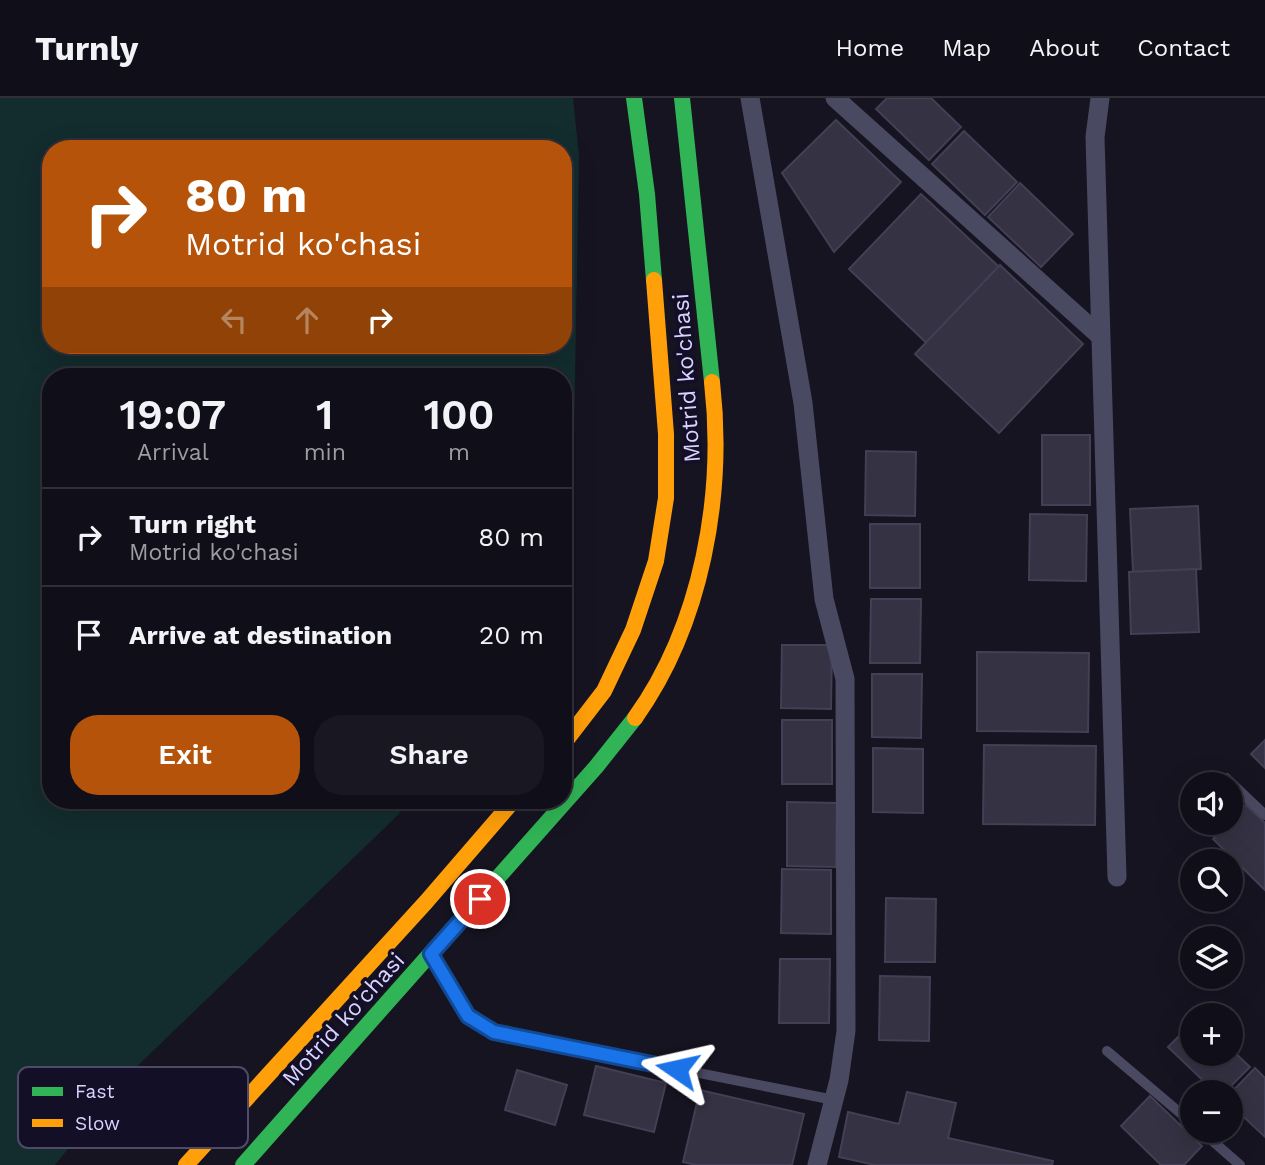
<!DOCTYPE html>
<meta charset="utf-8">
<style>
:root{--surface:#100f19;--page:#191822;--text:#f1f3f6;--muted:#9c9ca2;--line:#302f38;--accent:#b45309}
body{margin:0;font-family:"Work Sans",sans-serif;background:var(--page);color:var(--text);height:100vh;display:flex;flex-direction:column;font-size:26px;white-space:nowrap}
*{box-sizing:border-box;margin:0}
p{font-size:23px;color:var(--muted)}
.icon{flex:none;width:38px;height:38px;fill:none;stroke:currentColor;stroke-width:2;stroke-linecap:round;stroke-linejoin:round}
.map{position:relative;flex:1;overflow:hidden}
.panel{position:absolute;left:42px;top:270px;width:530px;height:441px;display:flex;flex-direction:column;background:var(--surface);border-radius:28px;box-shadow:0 7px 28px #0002,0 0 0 2px var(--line)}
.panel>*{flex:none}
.hud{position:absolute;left:42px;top:42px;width:530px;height:214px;border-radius:28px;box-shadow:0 7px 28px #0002,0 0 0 2px var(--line);background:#b45309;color:#fff;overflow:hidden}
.buttons{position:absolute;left:1180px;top:674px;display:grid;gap:14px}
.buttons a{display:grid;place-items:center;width:63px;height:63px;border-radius:50%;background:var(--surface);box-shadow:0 7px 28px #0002,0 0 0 2px var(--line);font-size:35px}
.pin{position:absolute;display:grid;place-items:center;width:60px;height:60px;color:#fff;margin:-30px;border:4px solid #fff;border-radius:50%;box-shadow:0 2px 7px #0007}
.me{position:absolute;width:77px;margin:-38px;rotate:281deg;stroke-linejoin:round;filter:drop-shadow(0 0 5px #0008)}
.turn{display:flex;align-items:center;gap:24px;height:147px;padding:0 28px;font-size:32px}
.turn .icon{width:91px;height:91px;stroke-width:2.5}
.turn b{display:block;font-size:49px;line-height:60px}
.lanes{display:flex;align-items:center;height:66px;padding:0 28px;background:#0003;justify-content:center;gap:35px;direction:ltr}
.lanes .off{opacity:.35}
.eta{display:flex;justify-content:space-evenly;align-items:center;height:119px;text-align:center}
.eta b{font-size:42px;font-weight:600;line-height:49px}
.primary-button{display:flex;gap:14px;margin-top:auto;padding:14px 28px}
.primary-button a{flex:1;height:80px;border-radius:28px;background:var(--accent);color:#fff;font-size:28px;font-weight:600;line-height:80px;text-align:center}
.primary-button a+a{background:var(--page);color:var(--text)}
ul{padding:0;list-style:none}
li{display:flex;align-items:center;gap:21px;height:98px;padding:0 28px;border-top:2px solid var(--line)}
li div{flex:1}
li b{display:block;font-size:26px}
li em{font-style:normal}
header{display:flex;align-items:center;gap:42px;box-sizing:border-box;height:98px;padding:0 35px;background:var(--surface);border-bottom:2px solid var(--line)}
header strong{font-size:33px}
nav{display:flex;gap:38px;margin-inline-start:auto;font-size:24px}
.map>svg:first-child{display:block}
</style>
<header>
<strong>Turnly</strong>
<nav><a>Home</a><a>Map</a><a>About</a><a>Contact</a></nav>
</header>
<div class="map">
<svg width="1265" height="1067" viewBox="0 0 1265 1067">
<rect width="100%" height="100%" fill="#161421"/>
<!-- green -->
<path fill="#132c2d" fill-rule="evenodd" d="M0,0H573L579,57L573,395L564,420V278H51V702H409L398,717L127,978L55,1067H0ZM51,51H564V247H51Z"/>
<!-- building -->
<g fill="#343243" stroke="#433f54" stroke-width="2">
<polygon points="887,0 931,0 961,29 929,62 876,11"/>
<polygon points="836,22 901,84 834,154 782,75"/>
<polygon points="964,33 1017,84 985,117 932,66"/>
<polygon points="1020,85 1073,136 1041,169 988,119"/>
<polygon points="921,96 1011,180 938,256 849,171"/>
<polygon points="1000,167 1083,246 999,335 915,256"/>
<rect x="1042" y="337" width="48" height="70"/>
<polygon points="866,353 916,354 915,418 865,417"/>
<polygon points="1198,408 1201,471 1133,474 1130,411"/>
<polygon points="1030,416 1087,417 1086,483 1029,482"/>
<rect x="870" y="426" width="50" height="64"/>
<polygon points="1196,471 1199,534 1131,536 1129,474"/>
<polygon points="871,501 921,501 920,565 870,565"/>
<polygon points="782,547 832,547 831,611 781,610"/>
<polygon points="977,554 1089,555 1088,634 977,633"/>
<polygon points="872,576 922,576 921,640 872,639"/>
<rect x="782" y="622" width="50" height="64"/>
<polygon points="1265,642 1265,670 1251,656"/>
<polygon points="984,647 1096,648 1095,727 983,726"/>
<polygon points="873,650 923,651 923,715 873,714"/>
<polygon points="787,704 837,705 836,769 787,768"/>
<polygon points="1246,707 1265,725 1265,792 1213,741"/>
<polygon points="782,771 831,772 831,836 781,835"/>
<polygon points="886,800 936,801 935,864 885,864"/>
<polygon points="780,861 830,861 829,925 779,925"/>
<polygon points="880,878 930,879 929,943 879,942"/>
<polygon points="1192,925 1192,956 1230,956 1230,950 1250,969 1225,994 1215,994 1168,949"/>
<polygon points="596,968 666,985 654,1034 584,1017"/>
<polygon points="1255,970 1265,980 1265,1039 1230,1006 1230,996"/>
<polygon points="517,972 567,987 555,1027 505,1012"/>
<polygon points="700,992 804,1016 792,1067 696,1067 683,1064"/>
<polygon points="907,994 956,1005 948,1040 1053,1063 1052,1067 875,1067 839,1059 848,1014 899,1026"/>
<polygon points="1150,998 1202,1048 1184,1067 1161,1067 1121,1028"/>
</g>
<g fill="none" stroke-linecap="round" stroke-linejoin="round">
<!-- lane -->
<g stroke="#4a4962" stroke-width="10">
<polyline points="1226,680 1265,717"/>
<polyline points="433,861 468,918 494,934 834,1002"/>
<polyline points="1107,953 1192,1025"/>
<polyline points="1200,1032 1240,1067"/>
</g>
<!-- street -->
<g stroke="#4a4962" stroke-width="19">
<polyline points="750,0 803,305 824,501 845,581 846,933 839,982 817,1067"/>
<polyline points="835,0 1100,238"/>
<polyline points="1100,0 1095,39 1117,779"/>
</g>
<!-- fast -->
<g stroke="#30b455" stroke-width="16">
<polyline points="634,0 647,96 654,182"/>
<polyline points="682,0 712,284"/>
<polyline points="243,1067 596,669 635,620"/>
</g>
<!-- slow -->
<g stroke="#ff9f0a" stroke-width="16">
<path d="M635,620C702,526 725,397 712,284"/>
<polyline points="564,645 604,593 633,532 656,463 666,400 666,336 654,182"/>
<polyline points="186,1067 426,804 514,702"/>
</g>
</g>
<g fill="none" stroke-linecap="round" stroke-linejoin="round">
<!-- route casing -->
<g stroke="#114b97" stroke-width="18">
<polyline id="route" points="480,801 431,856 468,918 494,934 677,971"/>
</g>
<!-- route -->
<use href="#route" stroke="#1a73e8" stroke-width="12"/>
</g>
<g text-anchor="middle" stroke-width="7" stroke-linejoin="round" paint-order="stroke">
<!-- street labels -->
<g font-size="23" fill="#d9d4ff" stroke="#130f26">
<text transform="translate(686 280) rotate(-94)" y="8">Motrid ko'chasi</text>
<text transform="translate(343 921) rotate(-48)" y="8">Motrid ko'chasi</text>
</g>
</g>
<!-- legend -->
<rect x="18" y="969" width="230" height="81" rx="10" fill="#130f26" stroke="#4e4a67" stroke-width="2"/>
<rect x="32" y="989" width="31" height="9" fill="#30b455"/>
<rect x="32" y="1021" width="31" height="8" fill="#ff9f0a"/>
<g font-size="19" fill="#d9d4ff">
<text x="75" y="1000">Fast</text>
<text x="75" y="1032">Slow</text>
</g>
</svg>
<div class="buttons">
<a><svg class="icon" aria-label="sound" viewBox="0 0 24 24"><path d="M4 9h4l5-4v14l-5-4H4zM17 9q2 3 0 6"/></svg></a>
<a><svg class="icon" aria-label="search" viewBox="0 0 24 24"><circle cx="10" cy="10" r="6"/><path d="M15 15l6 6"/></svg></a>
<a><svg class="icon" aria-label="layers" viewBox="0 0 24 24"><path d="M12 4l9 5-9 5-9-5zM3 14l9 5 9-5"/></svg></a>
<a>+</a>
<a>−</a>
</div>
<div class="pin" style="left:480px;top:801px;background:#d93025"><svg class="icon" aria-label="arrive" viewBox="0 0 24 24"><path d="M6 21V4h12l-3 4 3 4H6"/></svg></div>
<svg class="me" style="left:677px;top:971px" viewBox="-20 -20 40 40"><path d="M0-17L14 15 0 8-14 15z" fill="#1a73e8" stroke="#fff" stroke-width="4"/></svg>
<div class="hud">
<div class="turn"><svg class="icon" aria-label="right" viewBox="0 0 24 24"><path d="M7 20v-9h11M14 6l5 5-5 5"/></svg><div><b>80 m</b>Motrid ko'chasi</div></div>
<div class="lanes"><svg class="icon off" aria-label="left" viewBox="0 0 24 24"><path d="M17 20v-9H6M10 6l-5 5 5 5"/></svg><svg class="icon off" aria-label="ahead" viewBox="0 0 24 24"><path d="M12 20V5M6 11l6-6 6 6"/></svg><svg class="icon" aria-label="right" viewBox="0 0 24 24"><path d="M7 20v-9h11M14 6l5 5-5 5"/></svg></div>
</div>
<section class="panel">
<div class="eta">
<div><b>19:07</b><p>Arrival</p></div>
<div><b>1</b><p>min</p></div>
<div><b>100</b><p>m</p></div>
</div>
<ul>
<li><svg class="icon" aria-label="right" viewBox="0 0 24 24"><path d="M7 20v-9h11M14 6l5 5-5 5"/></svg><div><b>Turn right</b><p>Motrid ko'chasi</p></div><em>80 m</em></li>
<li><svg class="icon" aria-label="arrive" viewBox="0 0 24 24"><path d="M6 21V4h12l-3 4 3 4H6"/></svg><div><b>Arrive at destination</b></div><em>20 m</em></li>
</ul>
<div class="primary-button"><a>Exit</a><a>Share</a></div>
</section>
</div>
